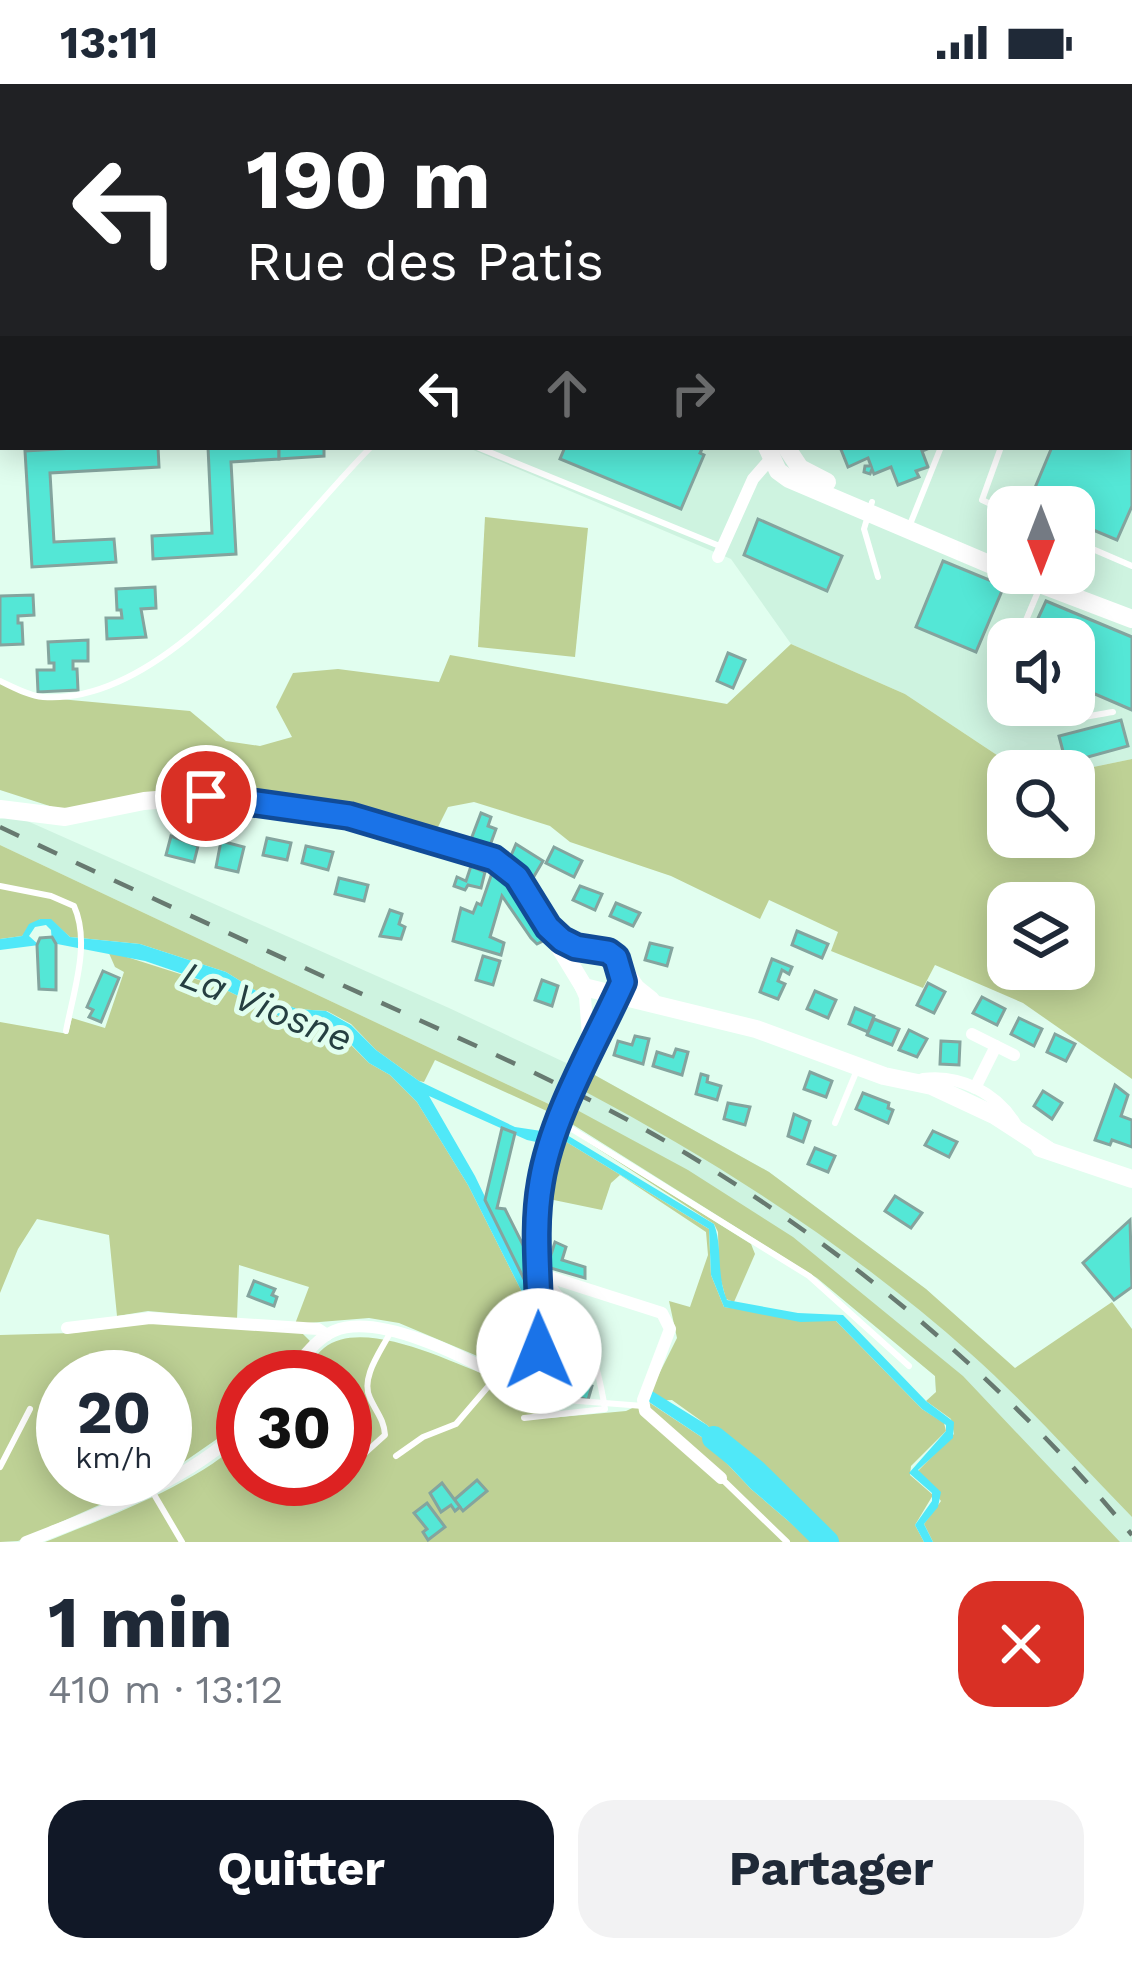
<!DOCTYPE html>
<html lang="fr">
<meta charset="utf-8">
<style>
:root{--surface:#fff;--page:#f2f2f3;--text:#1f2937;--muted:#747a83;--accent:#111827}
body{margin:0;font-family:"Work Sans",sans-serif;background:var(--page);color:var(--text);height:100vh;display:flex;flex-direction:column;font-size:45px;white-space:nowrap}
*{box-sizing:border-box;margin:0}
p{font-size:39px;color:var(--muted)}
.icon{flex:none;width:66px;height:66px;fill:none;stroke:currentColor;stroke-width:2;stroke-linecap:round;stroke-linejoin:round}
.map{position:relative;height:1458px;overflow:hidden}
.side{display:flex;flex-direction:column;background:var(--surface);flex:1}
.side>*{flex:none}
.banner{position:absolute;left:0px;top:0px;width:1134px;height:366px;box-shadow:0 6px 30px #0003;background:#202124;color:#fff;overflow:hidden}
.needle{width:78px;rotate:180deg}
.fabs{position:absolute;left:987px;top:402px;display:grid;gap:24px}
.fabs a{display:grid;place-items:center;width:108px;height:108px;border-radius:24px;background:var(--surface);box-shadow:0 6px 30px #0003;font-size:60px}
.speed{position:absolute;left:36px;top:1266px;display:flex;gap:24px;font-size:60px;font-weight:700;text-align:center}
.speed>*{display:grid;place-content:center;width:156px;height:156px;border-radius:50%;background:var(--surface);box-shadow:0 6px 30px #0003;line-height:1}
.speed small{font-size:30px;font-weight:400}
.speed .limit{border:18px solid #d22;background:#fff;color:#111}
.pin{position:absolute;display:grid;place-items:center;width:102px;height:102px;color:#fff;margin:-51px;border:6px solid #fff;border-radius:50%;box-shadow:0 3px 12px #0007}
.me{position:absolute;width:132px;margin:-66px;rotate:359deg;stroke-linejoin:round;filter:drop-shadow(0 0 9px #0008)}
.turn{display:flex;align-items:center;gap:42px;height:252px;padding:0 48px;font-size:54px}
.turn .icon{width:156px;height:156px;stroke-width:2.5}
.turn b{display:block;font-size:84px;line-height:102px}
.lanes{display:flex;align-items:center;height:114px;padding:0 48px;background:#0003;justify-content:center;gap:60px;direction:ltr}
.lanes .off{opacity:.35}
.round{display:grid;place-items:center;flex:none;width:126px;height:126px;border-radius:36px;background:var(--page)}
.overview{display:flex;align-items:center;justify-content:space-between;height:204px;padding:0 48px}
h1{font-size:72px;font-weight:700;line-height:90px}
.button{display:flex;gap:24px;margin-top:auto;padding:24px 48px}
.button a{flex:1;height:138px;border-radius:36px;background:var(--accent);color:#fff;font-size:48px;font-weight:700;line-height:138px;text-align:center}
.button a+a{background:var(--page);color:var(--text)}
.status{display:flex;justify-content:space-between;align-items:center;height:84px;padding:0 60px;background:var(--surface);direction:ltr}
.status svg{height:33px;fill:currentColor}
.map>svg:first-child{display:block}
</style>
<div class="status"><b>13:11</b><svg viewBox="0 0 49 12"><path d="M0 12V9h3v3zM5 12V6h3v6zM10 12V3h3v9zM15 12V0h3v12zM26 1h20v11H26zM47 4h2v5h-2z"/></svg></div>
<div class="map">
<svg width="1132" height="1458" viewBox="0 0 1132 1458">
<rect width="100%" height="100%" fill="#e1feef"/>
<!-- built -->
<g fill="#cef3e0" fill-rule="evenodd">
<path d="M639,0H1132V675L1074,687H1021L905,610L791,560L731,475L466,363H1131V3H637ZM1008,423H1074V489H1008ZM1008,555H1074V621H1008Z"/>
<polygon points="16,732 449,924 577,984 553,1022 0,761 0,735"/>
<polygon points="591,989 769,1088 926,1205 1132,1408 1132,1458 1080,1458 936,1308 935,1292 817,1194 572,1040"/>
</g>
<!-- green -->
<g fill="#bed195" fill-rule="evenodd">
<polygon points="485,433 588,444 575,573 478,563"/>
<path d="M791,560L905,610L1021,687H1008V753H1074V687L1132,675V995L1023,919L935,881L923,904L831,867L838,848L769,816L760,835L671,792L570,758L550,742L474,718L448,723L435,749L352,724L244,707H175L62,726L0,706V597L38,613L190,627L226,657L260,662L292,653L276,623L293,589L338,585L439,598L450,571L727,620ZM1008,819H1074V885H1008Z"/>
<polygon points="0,761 553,1022 549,1028 435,976 424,998 419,997 376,966 351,940 327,927 297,925 266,913 226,888 140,860 70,853 50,835 40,835 22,852 0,855"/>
<polygon points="108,867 218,902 295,940 320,940 344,954 369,979 390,991 417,1018 468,1101 523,1210 528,1247 525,1265 534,1276 526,1284 513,1287 399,1239 369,1234 295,1240 309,1203 239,1181 237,1235 148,1227 117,1232 109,1151 37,1135 18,1165 0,1209 0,938 68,950 72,934 105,944 124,888 115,883"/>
<path d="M591,989L769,1088L926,1205L1015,1284L1112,1218L1132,1245V1433C1079,1379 1027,1320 971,1270C853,1165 723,1081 584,1007Z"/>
<polygon points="577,1026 688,1086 793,1153 963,1292 1120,1458 933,1458 924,1440 941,1417 918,1387 954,1350 951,1335 926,1317 936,1308 935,1292 817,1194 572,1040"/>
<polygon points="569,1046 751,1160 755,1170 734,1218 726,1215 719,1189 718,1148 714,1140"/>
<path d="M560,1054L709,1145L711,1191L724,1223L836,1237L922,1325L944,1339L946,1347L911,1382L910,1391L933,1411L915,1441L924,1458H832L761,1396L707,1341L672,1316L647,1317L703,1354L751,1405L813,1458H45C102,1435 202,1399 243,1354V1395H345V1293H298C307,1284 315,1271 324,1264C363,1233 450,1278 491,1293L498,1303L549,1325L550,1334L626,1327L645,1318L677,1254L669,1217L690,1223L708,1171L706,1148L620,1091L611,1099L602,1126L544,1114L549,1082Z"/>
<polygon points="154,1238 301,1248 310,1257 282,1293 243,1293 243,1337 165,1391 165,1293 63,1293 63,1395 158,1395 18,1457 0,1458 0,1251 73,1249"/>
</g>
<!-- water -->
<g fill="#50e8f8">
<polygon points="40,835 51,835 70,853 140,860 226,888 266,913 297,925 326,927 351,941 376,966 419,997 515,1043 548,1048 546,1060 527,1056 429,1012 475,1092 524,1194 534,1276 525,1265 528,1247 523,1210 468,1101 417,1018 390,991 369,979 344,953 320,940 295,940 218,902 145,877 52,859 51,846 46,841 35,843 29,852 39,861 0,866 0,855 22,852 29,840"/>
<path d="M562,1048L714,1140C723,1164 716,1191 727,1216L798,1229L843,1231L926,1317L954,1338L953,1354L918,1386L941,1408L938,1423L924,1440L933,1458H924L915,1441L932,1417V1409L909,1389L946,1347V1341L922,1325L836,1237L800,1238L724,1223L711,1191L709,1145L560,1054Z"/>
<polygon points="652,1307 707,1341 761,1396 832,1458 813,1458 751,1405 703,1354 646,1316"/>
</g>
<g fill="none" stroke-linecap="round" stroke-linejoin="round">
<!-- stream -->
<polyline stroke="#50e8f8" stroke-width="4.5" points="543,1274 560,1274"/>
<!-- river -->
<g stroke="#50e8f8" stroke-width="24">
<polyline points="529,1256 532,1273 559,1277"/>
<polyline points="714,1354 755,1387 827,1458"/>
</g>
</g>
<!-- building -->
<g fill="#54e7d6" stroke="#84a49e" stroke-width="3">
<polygon points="40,0 194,0 195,3 41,3"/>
<polygon points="1132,254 1132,422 1117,456 1074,438 1074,423 1039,423 1029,418 1052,363 1131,363"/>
<polygon points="91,363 158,363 159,383 50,389 54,458 114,455 116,478 32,483 25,367"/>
<polygon points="208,363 279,363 279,375 231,378 236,470 153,475 152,452 212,449"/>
<polygon points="279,363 324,363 324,372 279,375"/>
<polygon points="565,363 703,363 700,369 704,371 681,425 560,375"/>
<polygon points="840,363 932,363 922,367 928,383 916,387 919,393 898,401 891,383 874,390 872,385 870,390 864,388 865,382 871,382 868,374 848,383"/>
<polygon points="758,435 842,472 827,507 744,471"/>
<polygon points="943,477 1004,502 976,568 916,543"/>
<polygon points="155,503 156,524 141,525 146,553 107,555 106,534 122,534 121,526 117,526 116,505"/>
<polygon points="33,511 34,531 18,532 18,539 22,539 23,560 0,561 0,512"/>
<polygon points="1046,517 1132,553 1132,626 1074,601 1074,555 1045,555 1048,549 1034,543"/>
<polygon points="88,556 88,577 73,577 73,585 77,585 78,606 38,608 37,586 54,586 54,579 49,579 48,558"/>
<polygon points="728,569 745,576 733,604 717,597"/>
<polygon points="1121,636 1128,662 1066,679 1059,652"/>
<polygon points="481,729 491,733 488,742 496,745 488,767 470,758"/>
<polygon points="171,752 198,762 194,778 166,771"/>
<polygon points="267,754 291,759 287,776 263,771"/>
<polygon points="221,757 244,763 238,788 216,783"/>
<polygon points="516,760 543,777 533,794 510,774"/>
<polygon points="306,762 333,768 328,786 302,779"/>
<polygon points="554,763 582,777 574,793 546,779"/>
<polygon points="471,782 485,788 481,804 468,801 465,806 454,802 457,793 466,797"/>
<polygon points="492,789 510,798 547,855 537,860 531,854 502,812 490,853 504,859 501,871 453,857 461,824 473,829 477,819 481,821"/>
<polygon points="339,794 368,801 364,817 335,810"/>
<polygon points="580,802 602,810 595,826 573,816"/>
<polygon points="616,819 640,829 633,842 610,832"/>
<polygon points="390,826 402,830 399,840 405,843 401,855 380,852"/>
<polygon points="797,847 828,860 822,874 792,861"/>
<polygon points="52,853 56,860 56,906 39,905 37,861 40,854"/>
<polygon points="650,859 672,864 667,882 645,876"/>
<polygon points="483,872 500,877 493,901 476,896"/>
<polygon points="772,875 792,883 789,890 782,886 778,897 785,900 778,915 760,908"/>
<polygon points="103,887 119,894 101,938 89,933 93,926 87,923"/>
<polygon points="542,896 558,902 552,922 535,916"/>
<polygon points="928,899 945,908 934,929 917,921"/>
<polygon points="815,907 836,916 828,934 807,925"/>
<polygon points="982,913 1005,925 997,941 973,929"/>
<polygon points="855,924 874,932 868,948 849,940"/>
<polygon points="1019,934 1042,945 1034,962 1011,950"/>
<polygon points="874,935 899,945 892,961 867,951"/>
<polygon points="909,946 927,955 917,973 899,966"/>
<polygon points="1055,950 1075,960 1066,977 1047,968"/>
<polygon points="635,952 649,955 643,980 614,971 618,957 632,961"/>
<polygon points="941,957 960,958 959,981 940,980"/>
<polygon points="676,965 688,968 682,991 653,982 657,968 673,973"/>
<polygon points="810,988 832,997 826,1013 804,1005"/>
<polygon points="701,990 708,992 707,998 721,1002 717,1016 696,1010"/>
<polygon points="1115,1001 1128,1011 1121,1032 1132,1036 1132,1063 1112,1056 1110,1061 1095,1056"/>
<polygon points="1043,1007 1062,1019 1052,1035 1034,1022"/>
<polygon points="863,1009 889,1019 888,1024 893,1026 888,1039 856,1025"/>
<polygon points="728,1019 750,1023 745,1041 724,1035"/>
<polygon points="794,1030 810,1037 803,1058 788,1052"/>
<polygon points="502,1044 515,1049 497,1124 505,1125 530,1175 533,1201 527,1201 485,1116"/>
<polygon points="933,1047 957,1058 949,1073 925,1061"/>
<polygon points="815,1064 835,1072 828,1088 808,1080"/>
<polygon points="895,1112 922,1129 911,1144 885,1127"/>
<polygon points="1130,1136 1132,1203 1114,1216 1083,1179"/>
<polygon points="555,1158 566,1163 562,1176 585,1183 585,1194 547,1183"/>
<polygon points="254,1197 275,1205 272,1211 277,1213 274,1222 248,1212"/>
<polygon points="547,1278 571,1284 568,1295 592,1302 588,1316 564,1309 560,1323 537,1317"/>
<polygon points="477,1396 487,1407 463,1427 454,1416"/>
<polygon points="442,1399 460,1423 455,1427 451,1421 441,1428 430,1409"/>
<polygon points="427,1419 445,1443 428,1456 423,1448 427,1445 414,1429"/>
</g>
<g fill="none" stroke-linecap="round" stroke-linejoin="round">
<!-- lane -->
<g stroke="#fff" stroke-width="6">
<polyline points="465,0 468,3"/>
<polyline points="596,0 601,3"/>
<polyline points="684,0 691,3"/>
<polyline points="724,0 725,3"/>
<polyline points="970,0 971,3"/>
<polyline points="626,3 627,0"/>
<polyline points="646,3 647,0"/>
<polyline points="1131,14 1132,11"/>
<polyline points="1131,82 1132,82"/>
<polyline points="1131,238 1132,238"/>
<polyline points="477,363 722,463"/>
<polyline points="1001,363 982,416 1008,428"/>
<polyline points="872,418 864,445 878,493"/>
<polyline points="909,443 941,363"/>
<polyline points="1074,457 1132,482"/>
<polyline points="1018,555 1045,491"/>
<path d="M1008,579C971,665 1065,635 1113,628"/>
<path d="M0,597C13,603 29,612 43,613C169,622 291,443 371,363"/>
<path d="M0,802L51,812L74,822C91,859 73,909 66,947"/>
<polyline points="562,1039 809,1192 909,1282"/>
<polyline points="835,1039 857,986"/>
<polyline points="566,1316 643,1322"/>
<path d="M524,1334L605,1325C596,1269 584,1238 547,1194"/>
<polyline points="396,1372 423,1353 456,1340 498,1291"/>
<polyline points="0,1383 30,1325"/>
<path d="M345,1387L385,1351C384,1335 376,1328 370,1314C360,1294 381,1267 390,1249"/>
<polyline points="721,1394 787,1458"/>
<polyline points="298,1395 329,1401 336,1395"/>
<polyline points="152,1407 182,1458"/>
</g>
<!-- street -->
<g stroke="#fff" stroke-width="12">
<polyline points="718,473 753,395 774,371"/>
<polyline points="578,897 585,913 589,965"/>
<polyline points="972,950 996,962 975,1004"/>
<polyline points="996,962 1014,971"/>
<path d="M923,995C960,990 997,1009 1016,1041"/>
<polyline points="537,1189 662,1229 670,1245 643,1316 645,1327 721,1394"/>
<polyline points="67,1244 150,1234 318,1245 327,1251"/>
<path d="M286,1293C300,1278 315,1255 334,1247C378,1228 465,1273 504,1295L520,1298L531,1294C553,1245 533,1181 537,1129C543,1051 586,975 619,906"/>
<path d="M26,1458C99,1429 186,1399 243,1343"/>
</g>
<!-- secondary -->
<g stroke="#fff" stroke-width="18">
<polyline points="800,0 805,3"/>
<polyline points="843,0 850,3"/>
<polyline points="911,0 919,3"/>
<polyline points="887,3 895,0"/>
<polyline points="1131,132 1132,133"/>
<polyline points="1131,157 1132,157"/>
<polyline points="767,363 778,387 789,395 1008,488"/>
<polyline points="786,363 800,384 827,398"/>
<polyline points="1011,489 1132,535"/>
<polyline points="0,725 65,733 144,717 206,712 349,732 494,775 517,793 584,903 756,945 884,992 932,1002 994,1031 1048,1066"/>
<polyline points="556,850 576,863 612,870 636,904 651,916"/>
<polyline points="1040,1064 1132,1095"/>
</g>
<!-- rail -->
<path stroke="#677970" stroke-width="4.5" stroke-dasharray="21 21" stroke-linecap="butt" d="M0,743C131,805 263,865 395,925C493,970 594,1013 687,1070C855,1171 1008,1300 1132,1451"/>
</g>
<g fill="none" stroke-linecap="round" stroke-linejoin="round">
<!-- route casing -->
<g stroke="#114b97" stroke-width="30">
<path id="route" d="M206,712L349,732L494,775L517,793L548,843L562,856L576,863L608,868L616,874L623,898C595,960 552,1031 541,1098C531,1154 542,1211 539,1267"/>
</g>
<!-- route -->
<use href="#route" stroke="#1a73e8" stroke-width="21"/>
</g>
<g text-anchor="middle" stroke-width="10" stroke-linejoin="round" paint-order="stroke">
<!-- water labels -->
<g font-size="39" font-style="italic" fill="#253f41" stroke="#e1feef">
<text transform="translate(267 922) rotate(22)" y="14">La Viosne</text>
</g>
</g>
</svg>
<div class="fabs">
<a><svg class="needle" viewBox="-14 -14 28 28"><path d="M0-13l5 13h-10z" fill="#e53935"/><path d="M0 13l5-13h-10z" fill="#747a83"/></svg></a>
<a><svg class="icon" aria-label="sound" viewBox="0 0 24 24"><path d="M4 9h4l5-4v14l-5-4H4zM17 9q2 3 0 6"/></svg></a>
<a><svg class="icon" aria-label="search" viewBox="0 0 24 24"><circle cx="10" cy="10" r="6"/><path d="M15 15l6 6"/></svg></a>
<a><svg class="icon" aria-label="layers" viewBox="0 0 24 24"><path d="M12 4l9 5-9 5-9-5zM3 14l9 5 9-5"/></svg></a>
</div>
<div class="speed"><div>20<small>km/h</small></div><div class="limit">30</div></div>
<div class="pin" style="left:206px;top:712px;background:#d93025"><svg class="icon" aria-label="arrive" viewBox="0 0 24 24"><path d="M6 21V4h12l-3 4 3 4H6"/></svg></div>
<svg class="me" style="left:539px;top:1267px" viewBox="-20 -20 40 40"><circle r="19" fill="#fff"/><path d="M0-13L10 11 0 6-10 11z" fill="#1a73e8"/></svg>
<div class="banner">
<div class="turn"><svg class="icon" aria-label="left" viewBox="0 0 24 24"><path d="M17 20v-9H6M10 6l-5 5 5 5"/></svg><div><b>190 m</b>Rue des Patis</div></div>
<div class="lanes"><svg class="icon" aria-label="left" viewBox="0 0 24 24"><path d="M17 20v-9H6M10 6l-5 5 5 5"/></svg><svg class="icon off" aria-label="ahead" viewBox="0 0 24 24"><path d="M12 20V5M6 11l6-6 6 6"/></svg><svg class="icon off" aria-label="right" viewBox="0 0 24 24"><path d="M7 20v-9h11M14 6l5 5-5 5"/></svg></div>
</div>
</div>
<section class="side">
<div class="overview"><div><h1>1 min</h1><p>410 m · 13:12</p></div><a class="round" style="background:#d93025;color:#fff"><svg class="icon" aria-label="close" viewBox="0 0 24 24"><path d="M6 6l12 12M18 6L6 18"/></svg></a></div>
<div class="button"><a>Quitter</a><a>Partager</a></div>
</section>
